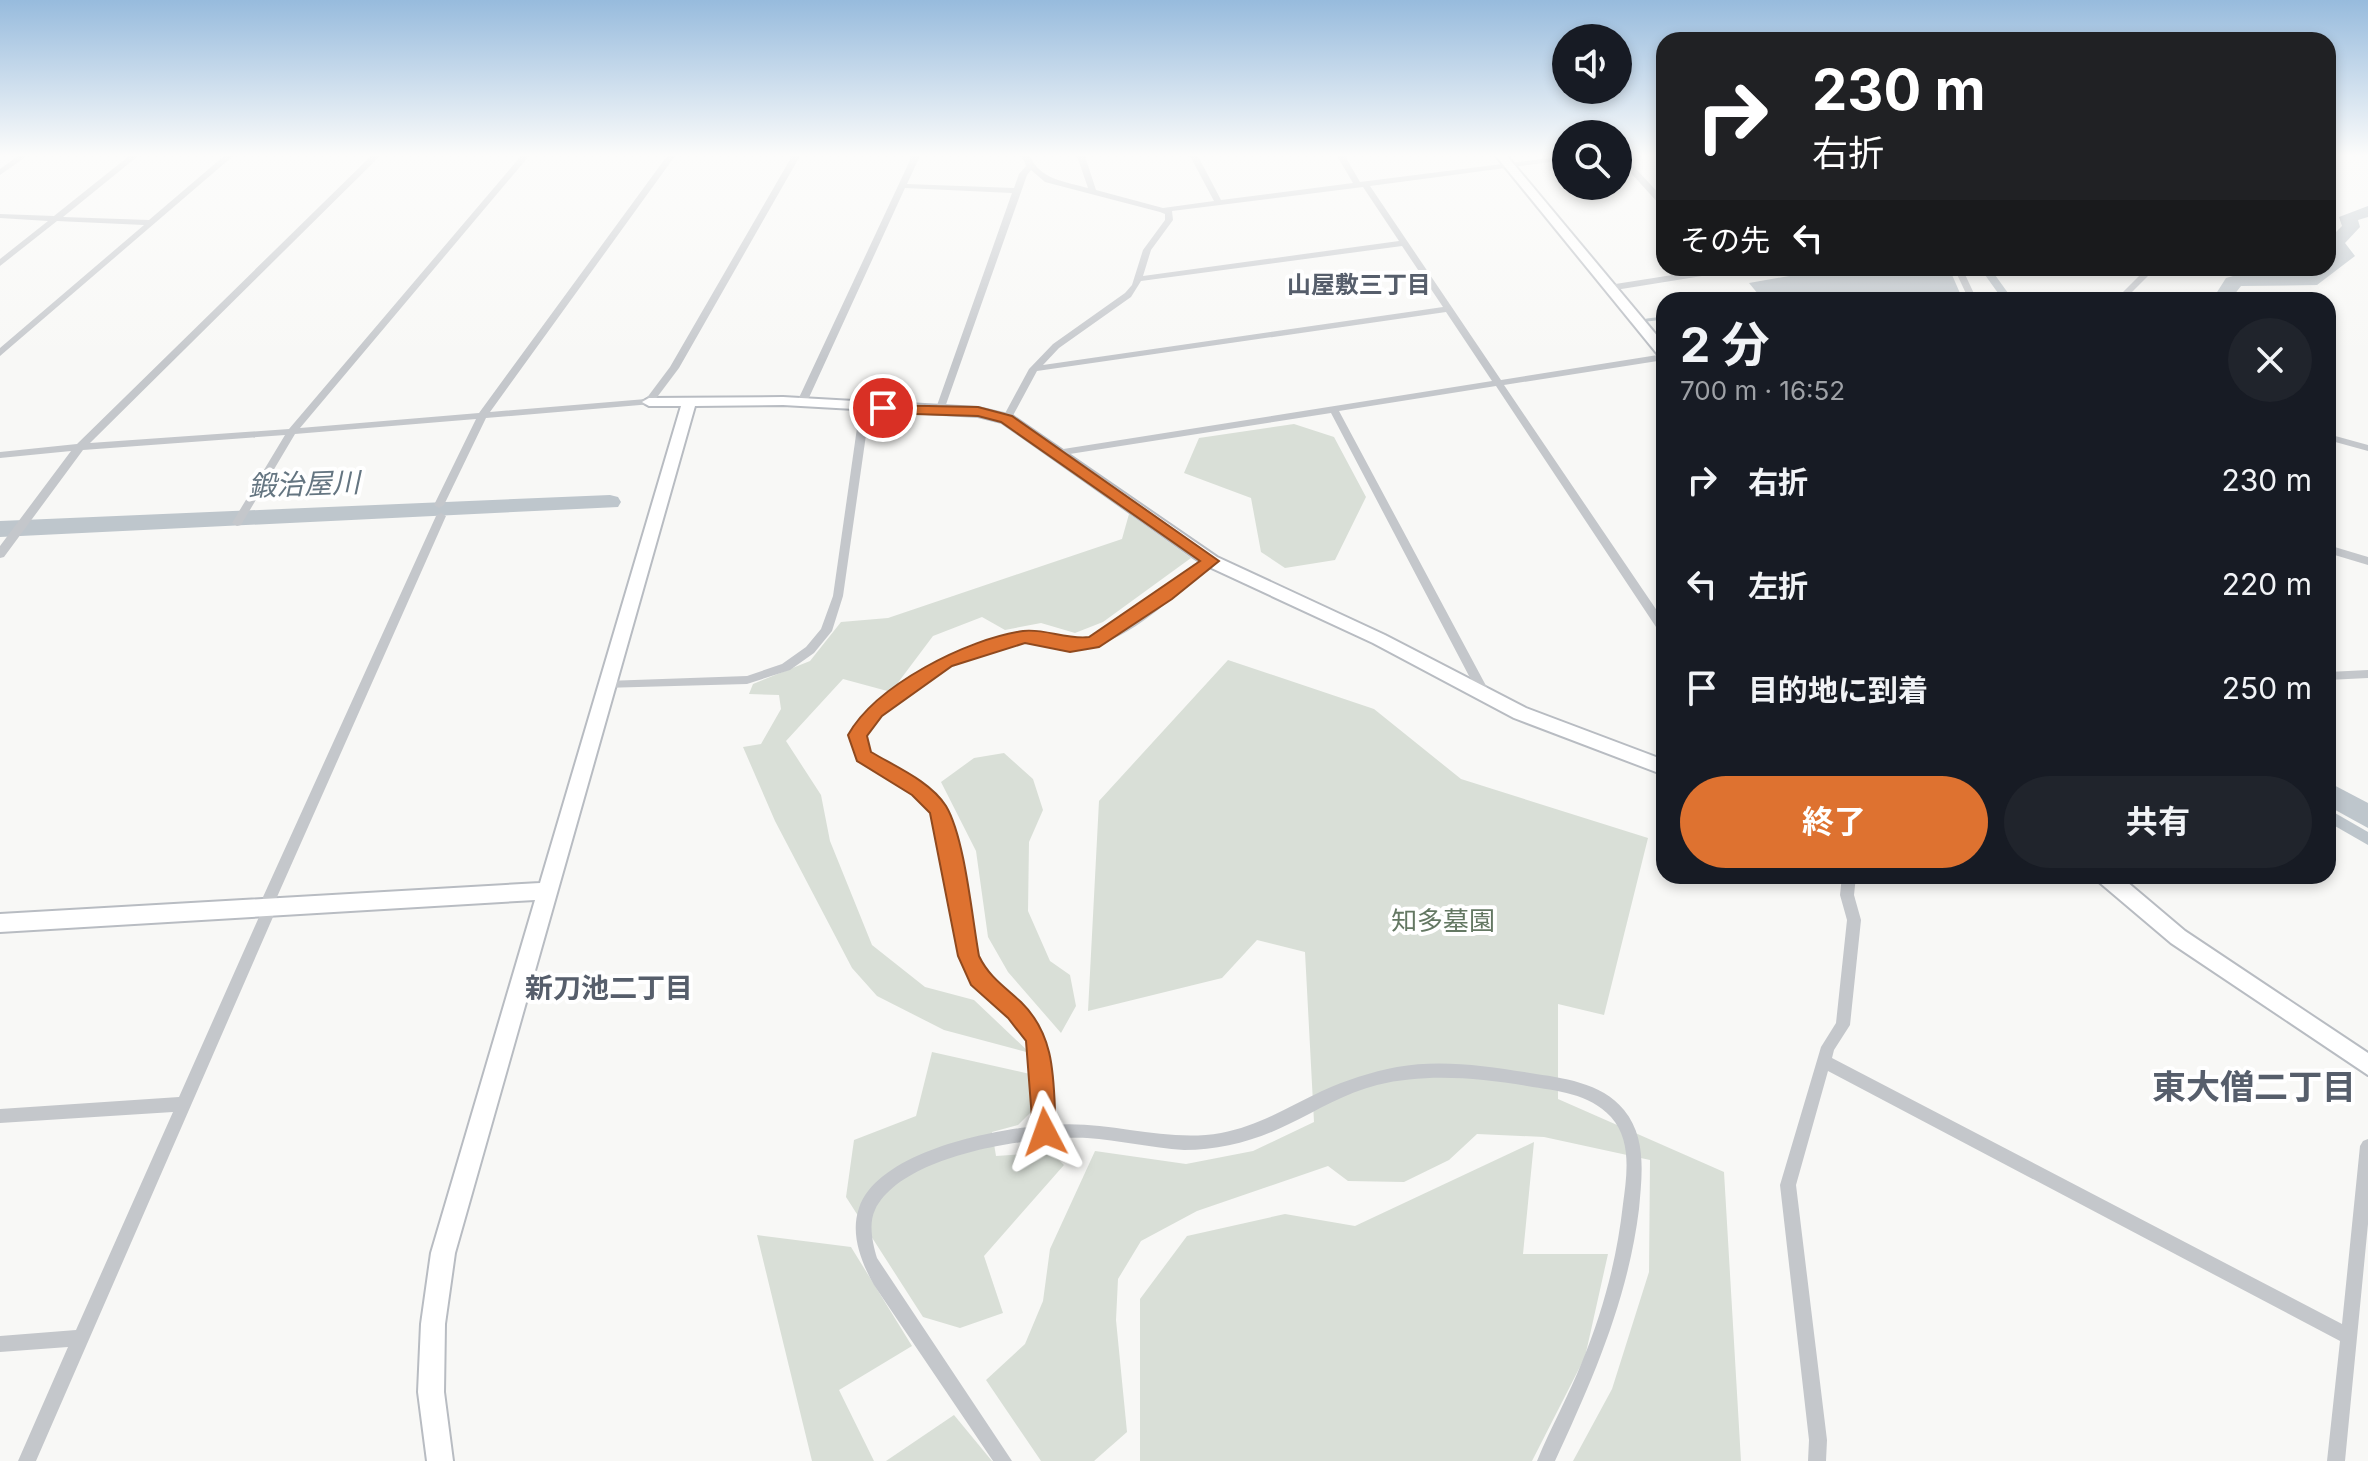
<!DOCTYPE html>
<html lang="ja">
<meta charset="utf-8">
<style>
:root{--surface:#171b24;--page:#20242c;--text:#f1f3f6;--muted:#9ea1a6;--accent:#de7230}
body{margin:0;font-family:Inter,"Noto Sans JP",sans-serif;background:var(--page);color:var(--text);height:100vh;display:flex;flex-direction:column;font-size:30px;white-space:nowrap}
*{box-sizing:border-box;margin:0}
p{font-size:26px;color:var(--muted)}
.icon{flex:none;width:44px;height:44px;fill:none;stroke:currentColor;stroke-width:2;stroke-linecap:round;stroke-linejoin:round}
.map{position:relative;flex:1;overflow:hidden}
.side{position:absolute;left:1656px;top:292px;width:680px;height:592px;display:flex;flex-direction:column;background:var(--surface);border-radius:24px;box-shadow:0 4px 12px #0003}
.side>*{flex:none}
.guide{position:absolute;left:1656px;top:32px;width:680px;height:244px;border-radius:24px;box-shadow:0 4px 12px #0003;background:#202124;color:#fff;overflow:hidden}
.tools{position:absolute;left:1552px;top:24px;display:grid;gap:16px}
.tools a{display:grid;place-items:center;width:80px;height:80px;border-radius:50%;background:var(--surface);box-shadow:0 4px 12px #0003;font-size:40px}
.pin{position:absolute;display:grid;place-items:center;width:68px;height:68px;color:#fff;margin:-34px;border:4px solid #fff;border-radius:50%;box-shadow:0 2px 8px #0007}
.me{position:absolute;width:88px;margin:-44px;rotate:356deg;stroke-linejoin:round;filter:drop-shadow(0 0 6px #0008)}
.turn{display:flex;align-items:center;gap:28px;height:168px;padding:0 24px;font-size:36px}
.turn .icon{width:104px;height:104px;stroke-width:2.5}
.turn b{display:block;font-size:56px;line-height:68px}
.then{display:flex;align-items:center;height:76px;padding:0 24px;background:#0003;gap:16px;font-size:30px}
.round{display:grid;place-items:center;flex:none;width:84px;height:84px;border-radius:42px;background:var(--page)}
.head{display:flex;align-items:center;justify-content:space-between;height:136px;padding:0 24px}
h1{font-size:48px;font-weight:700;line-height:60px}
.action{display:flex;gap:16px;margin-top:auto;padding:16px 24px}
.action a{flex:1;height:92px;border-radius:48px;background:var(--accent);color:#fff;font-size:32px;font-weight:700;line-height:92px;text-align:center}
.action a+a{background:var(--page);color:var(--text)}
ul{padding:0;list-style:none}
li{display:flex;align-items:center;gap:24px;height:104px;padding:0 24px}
li div{flex:1}
li b{display:block;font-size:30px}
li em{font-style:normal}
.map>svg:first-child{display:block}
</style>
<div class="map">
<svg width="2368" height="1461" viewBox="0 0 2368 1461">
<rect width="100%" height="100%" fill="#f8f8f6"/>
<!-- green -->
<g fill="#d9dfd7">
<polygon points="1294,424 1334,437 1366,497 1335,560 1285,568 1261,552 1251,498 1184,473 1199,438"/>
<polygon points="1129,514 1191,558 1103,622 1075,633 1041,623 1005,630 982,617 933,636 891,692 843,679 786,741 821,795 830,841 872,945 925,987 974,1000 1030,1053 944,1030 877,996 852,968 775,821 743,747 761,744 781,709 779,695 749,694 753,684 810,661 841,622 888,618 1122,539"/>
<polygon points="1228,660 1374,709 1461,779 1648,838 1604,1015 1558,1004 1558,1099 1724,1172 1741,1461 1573,1461 1612,1389 1649,1272 1650,1160 1544,1137 1477,1134 1449,1160 1404,1182 1348,1181 1328,1166 1197,1211 1141,1241 1118,1279 1116,1320 1127,1432 1094,1461 1041,1461 986,1380 1025,1344 1043,1301 1050,1249 1095,1151 1186,1164 1253,1151 1314,1122 1305,952 1257,940 1222,978 1088,1011 1099,801"/>
<polygon points="1004,753 1033,779 1043,810 1029,842 1028,911 1050,961 1070,975 1076,1006 1061,1033 1008,972 988,937 976,851 941,782 974,758"/>
<polygon points="932,1052 1030,1074 1031,1112 1018,1125 992,1132 996,1156 1051,1152 1064,1165 984,1256 1003,1313 960,1328 923,1317 846,1197 854,1140 916,1116"/>
<polygon points="1534,1142 1523,1254 1608,1254 1585,1357 1532,1461 1140,1461 1140,1299 1187,1236 1285,1214 1355,1226"/>
<polygon points="757,1235 851,1247 912,1346 839,1390 874,1461 812,1461"/>
<polygon points="954,1415 992,1461 886,1461"/>
</g>
<!-- water -->
<polygon fill="#bec6cc" points="1834,268 1949,268 1963,300 1763,300 1749,283"/>
<g fill="none" stroke-linecap="round" stroke-linejoin="round">
<!-- stream -->
<polyline stroke="#bec6cc" stroke-width="3" points="1647,320 1664,318"/>
<!-- canal -->
<g fill="#bec6cc" fill-rule="evenodd">
<polygon points="1980,268 1990,268 2013,300 2003,300"/>
<polygon points="2328,809 2368,832 2368,845 2328,822"/>
</g>
<!-- river -->
<g fill="#bec6cc" fill-rule="evenodd">
<polygon points="2368,206 2368,217 2358,220 2360,227 2345,243 2355,256 2317,285 2241,286 2230,300 2212,300 2226,278 2233,276 2306,275 2317,268 2328,268 2328,260 2336,255 2328,240 2342,226 2339,217"/>
<polygon points="610,495 618,497 621,502 618,507 0,537 0,521"/>
<polygon points="2328,782 2368,803 2368,828 2328,806"/>
</g>
<!-- secondary casing -->
<g stroke="#b8bcc2" stroke-width="4">
<g id="secondary">
<polygon points="1496,156 1507,156 1664,344 1664,357 1659,356"/>
<polygon points="783,397 978,408 1012,416 1217,557 1385,635 1526,708 1664,760 1664,775 1514,718 1373,643 1205,565 1002,422 978,416 783,405 695,406 455,1253 445,1324 444,1392 453,1461 427,1461 418,1392 421,1324 431,1253 535,900 0,932 0,914 540,883 681,406 649,406 642,402 649,398"/>
<polygon points="2096,876 2120,876 2185,931 2368,1053 2368,1075 2171,943 2099,882"/>
</g>
</g>
<!-- street -->
<g fill="#c4c7cb" fill-rule="evenodd">
<polygon points="18,156 27,156 0,175 0,169"/>
<polygon points="129,156 138,156 63,217 149,220 224,156 233,156 0,356 0,348 144,225 57,221 0,266 0,259 48,221 0,218 0,214 54,216"/>
<polygon points="371,156 380,156 90,443 289,429 521,156 529,156 300,428 479,413 667,156 675,156 490,412 646,399 670,367 792,156 800,156 679,368 652,404 486,418 444,505 439,508 434,505 476,419 295,434 241,525 237,526 232,523 285,435 83,450 4,557 0,558 0,546 71,451 0,458 0,452 77,444"/>
<path d="M912,156H920L907,184L1014,188L1019,174L1026,166L1022,156H1030C1039,179 1066,182 1088,188L1077,156H1085L1096,190L1163,208L1214,201L1190,156H1198L1221,200L1353,183L1337,156H1345L1360,182L1566,156V160L1370,186L1501,380L1664,354V360L1504,385L1664,621V634L1660,633L1496,386L1339,411L1491,695L1485,699L1479,695L1331,413L1057,456L1052,453L1057,450L1492,381L1446,312L1037,371L1010,421H1004L1002,419L1029,369L1053,344L1125,293L1132,285L1143,250L1165,220V214L1160,212L1045,182L1031,170L1027,175L943,413L940,414L935,411L1012,193L905,188L807,402L805,404H799L797,402ZM1363,187L1399,241L1143,276L1151,250L1173,220L1172,211ZM1402,246L1443,307L1043,365L1059,348L1131,297L1141,281Z"/>
<polygon points="1618,156 1624,156 1664,199 1664,206 1661,206 1618,159"/>
<polygon points="1717,268 1737,268 1733,271 1609,291 1605,288 1609,285"/>
<polygon points="1954,268 1962,268 1977,300 1969,300"/>
<polygon points="2147,268 2156,268 2124,300 2115,300"/>
<polygon points="865,404 870,407 843,596 832,631 814,653 790,670 747,684 602,688 600,685 602,682 606,681 747,676 782,664 806,647 821,629 833,596 860,407"/>
<polygon points="2328,434 2368,445 2368,451 2328,440"/>
<polygon points="441,513 446,516 277,897 273,917 36,1461 18,1461 68,1347 0,1352 0,1336 76,1330 173,1112 0,1123 0,1109 179,1097 259,917 263,897 436,516"/>
<polygon points="2328,545 2368,557 2368,565 2328,553"/>
<path d="M1211,557L1215,558L1216,561L1215,564C1177,591 1141,632 1095,646C1072,653 1052,640 1029,641C978,643 891,693 864,735L868,753C890,767 917,777 935,797C975,842 953,910 978,961C987,979 1005,991 1020,1005C1054,1037 1051,1082 1052,1125C1109,1120 1165,1143 1221,1133C1259,1126 1288,1107 1322,1091C1346,1080 1371,1072 1397,1067C1441,1059 1486,1066 1530,1073C1562,1078 1601,1082 1624,1110C1647,1138 1642,1175 1639,1209C1628,1299 1593,1379 1555,1461H1537C1551,1427 1569,1395 1582,1362C1603,1311 1617,1259 1623,1204C1627,1175 1632,1140 1611,1117C1589,1093 1557,1091 1527,1086C1477,1078 1427,1073 1377,1085C1345,1093 1318,1110 1289,1124C1255,1141 1221,1150 1184,1150C1151,1148 1119,1140 1087,1138C1031,1136 902,1154 875,1210C868,1224 873,1245 877,1258L1012,1461H993L874,1285C861,1262 850,1234 859,1208C878,1153 987,1131 1037,1126C1036,1093 1041,1053 1020,1025C1001,1000 973,988 962,956C946,910 957,855 932,813C917,786 883,775 859,759L852,735C856,728 860,720 865,714C898,678 980,635 1028,633C1051,632 1072,647 1095,637C1123,625 1147,605 1171,586C1183,576 1196,563 1211,557Z"/>
<polygon points="2368,670 2368,678 2328,680 2328,672"/>
<polygon points="1842,876 1856,876 1854,895 1861,920 1850,1025 1834,1050 1832,1058 2342,1324 2360,1146 2363,1141 2368,1139 2368,1224 2345,1461 2327,1461 2340,1341 1828,1071 1796,1185 1827,1440 1826,1461 1808,1461 1809,1440 1780,1185 1821,1047 1836,1023 1847,920 1840,895"/>
</g>
<!-- secondary -->
<use href="#secondary" fill="#fff" fill-rule="evenodd"/>
</g>
<!-- sky -->
<linearGradient id="sky" x2="0" y2="1"><stop stop-color="#97bbdd"/><stop offset="0.43" stop-color="#fcfcfb"/><stop offset="1" stop-color="#fcfcfb" stop-opacity="0"/></linearGradient>
<rect width="2368" height="361" fill="url(#sky)"/>
<!-- route -->
<path fill="#de7230" stroke="#904a1f" stroke-width="2" d="M878,405L978,407L1012,416L1219,561L1172,599L1099,647L1070,652L1025,643L952,666L882,716L867,736L871,752C896,767 930,781 946,806C965,838 972,918 979,956C989,977 1005,987 1021,1002C1058,1038 1053,1085 1056,1132L1053,1140L1045,1143L1037,1140L1033,1132L1026,1041L1008,1018L971,985L958,956L930,813L912,795L857,761L848,735C876,685 967,639 1023,631C1044,628 1067,640 1089,637L1200,561L1001,422L978,416L883,413L876,408Z"/>
<g text-anchor="middle" stroke-width="8" stroke-linejoin="round" paint-order="stroke">
<!-- far-neighbourhood labels -->
<g font-size="24" font-weight="bold" fill="#565e6b" stroke="#fff">
<text x="1359" y="293">山屋敷三丁目</text>
</g>
<!-- park labels -->
<g font-size="26" fill="#647863" stroke="#fff">
<text x="1443" y="930">知多墓園</text>
</g>
<!-- water labels -->
<g font-size="28" font-style="italic" fill="#647581" stroke="#fff">
<text transform="translate(304 484) rotate(-2)" y="10">鍛治屋川</text>
</g>
<!-- neighbourhood labels -->
<g font-size="28" font-weight="bold" fill="#565e6b" stroke="#fff">
<text x="609" y="998">新刀池二丁目</text>
</g>
<!-- near-neighbourhood labels -->
<g font-size="34" font-weight="bold" fill="#565e6b" stroke="#fff">
<text x="2254" y="1099">東大僧二丁目</text>
</g>
</g>
</svg>
<div class="tools">
<a><svg class="icon" aria-label="sound" viewBox="0 0 24 24"><path d="M4 9h4l5-4v14l-5-4H4zM17 9q2 3 0 6"/></svg></a>
<a><svg class="icon" aria-label="search" viewBox="0 0 24 24"><circle cx="10" cy="10" r="6"/><path d="M15 15l6 6"/></svg></a>
</div>
<div class="pin" style="left:883px;top:408px;background:#d93025"><svg class="icon" aria-label="arrive" viewBox="0 0 24 24"><path d="M6 21V4h12l-3 4 3 4H6"/></svg></div>
<svg class="me" style="left:1045px;top:1132px" viewBox="-20 -20 40 40"><path d="M0-17L14 15 0 8-14 15z" fill="#de7230" stroke="#fff" stroke-width="4"/></svg>
<div class="guide">
<div class="turn"><svg class="icon" aria-label="right" viewBox="0 0 24 24"><path d="M7 20v-9h11M14 6l5 5-5 5"/></svg><div><b>230 m</b>右折</div></div>
<div class="then">その先<svg class="icon" aria-label="left" viewBox="0 0 24 24"><path d="M17 20v-9H6M10 6l-5 5 5 5"/></svg></div>
</div>
<section class="side">
<div class="head"><div><h1>2 分</h1><p>700 m · 16:52</p></div><a class="round"><svg class="icon" aria-label="close" viewBox="0 0 24 24"><path d="M6 6l12 12M18 6L6 18"/></svg></a></div>
<ul>
<li><svg class="icon" aria-label="right" viewBox="0 0 24 24"><path d="M7 20v-9h11M14 6l5 5-5 5"/></svg><div><b>右折</b></div><em>230 m</em></li>
<li><svg class="icon" aria-label="left" viewBox="0 0 24 24"><path d="M17 20v-9H6M10 6l-5 5 5 5"/></svg><div><b>左折</b></div><em>220 m</em></li>
<li><svg class="icon" aria-label="arrive" viewBox="0 0 24 24"><path d="M6 21V4h12l-3 4 3 4H6"/></svg><div><b>目的地に到着</b></div><em>250 m</em></li>
</ul>
<div class="action"><a>終了</a><a>共有</a></div>
</section>
</div>
